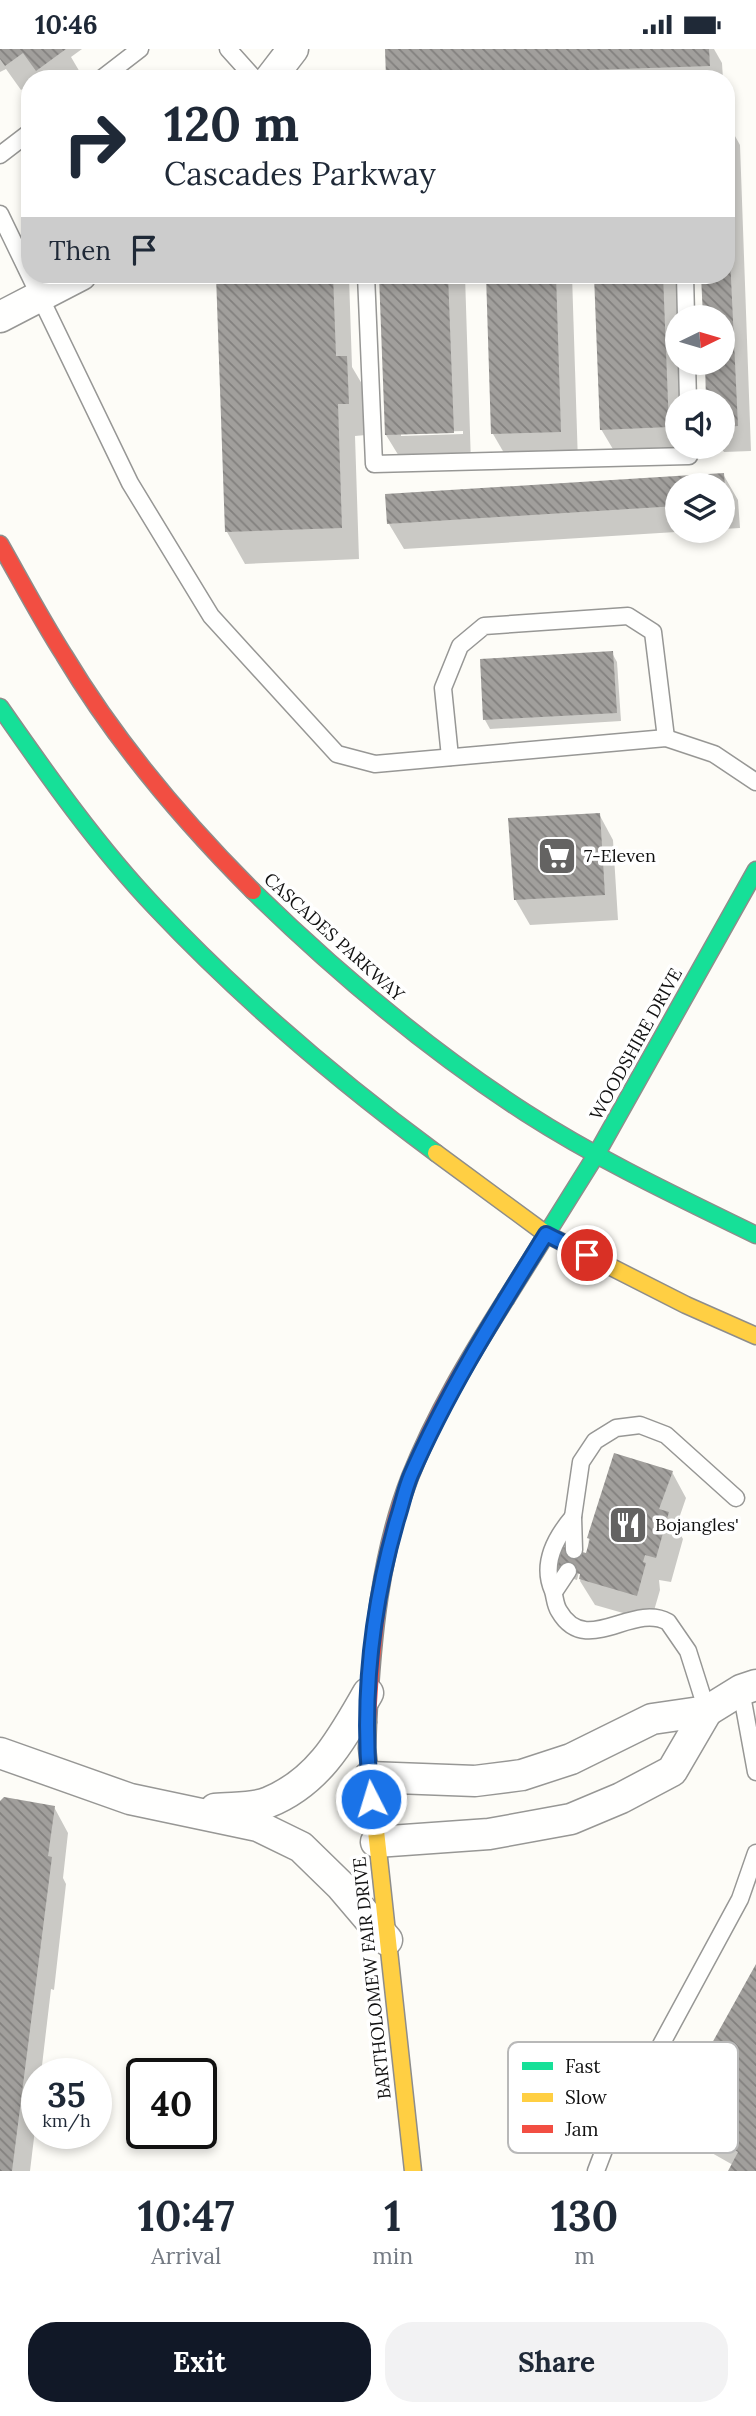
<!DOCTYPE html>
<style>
:root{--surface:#fff;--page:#f2f2f3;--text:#1f2937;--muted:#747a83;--accent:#111827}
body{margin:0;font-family:Lora,serif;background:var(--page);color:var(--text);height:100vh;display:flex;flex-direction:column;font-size:26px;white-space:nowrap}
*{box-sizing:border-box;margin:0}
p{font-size:23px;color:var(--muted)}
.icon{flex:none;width:38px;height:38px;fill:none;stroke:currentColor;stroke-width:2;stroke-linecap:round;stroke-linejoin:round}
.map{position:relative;height:2122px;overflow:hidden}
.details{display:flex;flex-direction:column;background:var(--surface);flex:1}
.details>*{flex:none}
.hud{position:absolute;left:21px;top:21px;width:714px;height:214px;border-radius:28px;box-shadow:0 4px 10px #0003;background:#fff;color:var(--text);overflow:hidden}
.needle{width:46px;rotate:85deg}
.fabs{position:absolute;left:665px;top:256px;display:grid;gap:14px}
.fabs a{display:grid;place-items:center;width:70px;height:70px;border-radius:50%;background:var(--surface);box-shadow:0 4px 10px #0003;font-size:35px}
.speed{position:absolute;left:21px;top:2009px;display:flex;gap:14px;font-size:35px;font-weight:700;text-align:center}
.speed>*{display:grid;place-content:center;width:91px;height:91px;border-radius:50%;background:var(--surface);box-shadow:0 4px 10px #0003;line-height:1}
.speed small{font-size:18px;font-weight:400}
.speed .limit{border:4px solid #111;border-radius:10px;background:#fff;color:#111}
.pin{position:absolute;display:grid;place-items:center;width:60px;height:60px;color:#fff;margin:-30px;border:4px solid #fff;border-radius:50%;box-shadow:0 2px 7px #0007}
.me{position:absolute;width:77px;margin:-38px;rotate:355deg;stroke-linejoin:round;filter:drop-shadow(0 0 5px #0008)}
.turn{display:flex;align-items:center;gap:24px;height:147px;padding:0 28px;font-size:32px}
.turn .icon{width:91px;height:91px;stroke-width:2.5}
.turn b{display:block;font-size:49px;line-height:60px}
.then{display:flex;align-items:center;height:66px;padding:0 28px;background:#0003;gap:14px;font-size:26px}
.eta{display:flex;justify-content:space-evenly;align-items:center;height:119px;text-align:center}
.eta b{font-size:42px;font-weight:700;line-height:49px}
.primary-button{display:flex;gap:14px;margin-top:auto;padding:14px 28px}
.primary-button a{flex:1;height:80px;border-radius:28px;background:var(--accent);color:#fff;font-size:28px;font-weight:700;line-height:80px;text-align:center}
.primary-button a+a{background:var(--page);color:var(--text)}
.status{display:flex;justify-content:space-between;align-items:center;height:49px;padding:0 35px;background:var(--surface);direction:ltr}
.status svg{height:19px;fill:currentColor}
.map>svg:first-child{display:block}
</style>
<div class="status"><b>10:46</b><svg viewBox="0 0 49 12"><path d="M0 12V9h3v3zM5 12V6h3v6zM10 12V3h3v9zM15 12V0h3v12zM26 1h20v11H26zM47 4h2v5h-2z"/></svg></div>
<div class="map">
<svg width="756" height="2122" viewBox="0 0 756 2122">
<defs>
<pattern id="building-back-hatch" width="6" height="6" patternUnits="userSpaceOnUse" patternTransform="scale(1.75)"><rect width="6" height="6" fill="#a19f9c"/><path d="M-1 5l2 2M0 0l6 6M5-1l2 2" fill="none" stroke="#82807e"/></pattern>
</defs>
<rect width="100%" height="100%" fill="#fdfcf7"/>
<!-- shadow -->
<g fill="#0003" fill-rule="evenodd">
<polygon points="0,0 82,0 71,8 81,25 75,30 30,30 30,35 21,41 6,20 0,23"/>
<polygon points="387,0 714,0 722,14 723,30 389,30"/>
<polygon points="726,71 740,96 751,402 724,403 720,397 723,397 723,268 705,268 703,226 726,226"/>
<polygon points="217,226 349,228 352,318 365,340 366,386 355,387 359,510 245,515 227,483"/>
<path d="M381,226H465L471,415L405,417L386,386ZM463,382V385L401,387V384Z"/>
<polygon points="487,226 572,226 578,414 511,416 493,385"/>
<polygon points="596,226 680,226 681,268 677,268 677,313 683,313 684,352 677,352 677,397 686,397 686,409 620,412 601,380"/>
<polygon points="723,425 738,451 740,479 723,480 723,436 677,436 677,481 708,481 404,500 389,475"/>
<polygon points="612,604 617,613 621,672 490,680 485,671 482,612"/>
<polygon points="599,765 613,791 618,871 530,876 515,850"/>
<polygon points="672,1423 686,1449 676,1478 683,1490 671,1533 659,1531 660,1541 651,1572 595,1556 580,1532 586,1510 582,1510 577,1531 561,1526 556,1517 587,1507 589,1489"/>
<polygon points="0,1753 54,1758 68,1784 63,1829 66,1835 54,1941 51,1940 41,2025 37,2025 37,2064 30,2122 0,2122"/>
<polygon points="756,1918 756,2122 730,2122 733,2116 689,2091 674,2066"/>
</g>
<!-- building -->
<g fill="url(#building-back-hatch)">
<polygon points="0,0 66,0 36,22 23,4 5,17 0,10"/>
<polygon points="385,0 709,0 710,17 386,28"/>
<polygon points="726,124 738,377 723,378 723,352 706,352 705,313 723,313 723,268 703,268 701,226 726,226"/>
<polygon points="216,226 333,226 336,307 347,307 349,355 338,355 342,479 225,483"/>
<polygon points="379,226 448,226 454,384 385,386"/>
<polygon points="486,226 556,226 561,383 491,385"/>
<polygon points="594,226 663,226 669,378 600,381"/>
<polygon points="724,424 726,454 723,454 723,436 677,436 677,457 387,475 385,445"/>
<polygon points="613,602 617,664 483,671 480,610"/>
<polygon points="600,764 605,846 514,851 508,769"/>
<polygon points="614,1404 673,1422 659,1460 669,1463 656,1509 645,1506 643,1513 646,1514 637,1547 579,1530 580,1525 554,1518 560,1497 586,1504 590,1490 587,1489"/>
<polygon points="4,1748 55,1757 48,1807 52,1808 12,2122 0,2122 0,1752"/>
<polygon points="756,1915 756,2122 728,2122 738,2103 672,2066"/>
</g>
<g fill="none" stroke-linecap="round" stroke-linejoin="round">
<!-- lane casing -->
<g stroke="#979795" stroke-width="19">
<g id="lane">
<polyline points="228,0 255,30"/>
<polyline points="101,30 140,0"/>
<polyline points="0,106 30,83"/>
<polyline points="0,165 130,434 211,567 337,705 375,715 666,689 714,705 756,733"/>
<polyline points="366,226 374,415 689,407 689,397"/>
<polyline points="685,226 686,268"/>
<polyline points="687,313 688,352"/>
<polyline points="450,708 443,639 460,597 484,577 628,567 653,583 666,689"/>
<path d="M573,1468C555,1489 541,1515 553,1542C555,1548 555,1556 559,1562C586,1609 632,1553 668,1573L688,1602L707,1662"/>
<polyline points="574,1501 573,1468 581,1413 595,1392 616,1379 640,1376 666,1386 736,1449"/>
<polyline points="554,1543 568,1522"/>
<polyline points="741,1641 756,1723"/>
<polyline points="596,2122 604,2101 740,1850 756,1804"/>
</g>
</g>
<!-- street casing -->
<g stroke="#979795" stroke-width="33">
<g id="street">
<polyline points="270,30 293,0"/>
<polyline points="0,268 81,226"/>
<polyline points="0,1704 130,1750 258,1777 301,1798 341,1837 387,1891"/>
<polyline points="369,1728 475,1732 522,1726 571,1710 652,1670 707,1662 741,1641 756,1636"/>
<path d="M215,1760C232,1758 254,1760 269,1753C320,1732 342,1689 368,1644"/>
<polyline points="376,1793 489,1785 571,1770 621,1749 672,1722 707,1662"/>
</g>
</g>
<!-- fast casing -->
<g stroke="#8e8d8b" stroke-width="19">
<g id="fast">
<path d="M0,658C48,727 98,798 156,859C241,949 336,1030 436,1104"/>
<path d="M253,842C337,924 427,1000 526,1064C599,1111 678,1148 756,1186"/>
<polyline points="506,1250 596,1106 756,821"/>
</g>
</g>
<!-- slow casing -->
<g stroke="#8e8d8b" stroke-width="19">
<g id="slow">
<polyline points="436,1104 546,1185 686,1256 756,1287"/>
<polyline points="368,1673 367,1699 413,2122"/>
</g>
</g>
<!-- jam casing -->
<g stroke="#8e8d8b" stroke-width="19">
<g id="jam">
<path d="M0,495C21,532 41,570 64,606C115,691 183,772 253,842"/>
<path d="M368,1673C372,1591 380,1505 410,1428C435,1365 470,1307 506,1250"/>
</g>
</g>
<!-- lane -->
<use href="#lane" stroke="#fffffe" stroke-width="16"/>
<!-- street -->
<use href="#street" stroke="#fffffe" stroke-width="30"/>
<!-- fast -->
<use href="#fast" stroke="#16e098" stroke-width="16"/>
<!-- slow -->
<use href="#slow" stroke="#ffcf43" stroke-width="16"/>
<!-- jam -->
<use href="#jam" stroke="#f24e42" stroke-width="16"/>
</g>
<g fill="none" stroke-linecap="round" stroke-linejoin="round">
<!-- route casing -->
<g stroke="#114b97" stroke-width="18">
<path id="route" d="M371,1750C361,1657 371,1561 397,1471C402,1456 405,1440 411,1426C448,1341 497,1264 546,1185L587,1206"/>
</g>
<!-- route -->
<use href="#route" stroke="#1a73e8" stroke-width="12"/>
</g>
<!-- icons -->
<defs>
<g id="supermarket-square" transform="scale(2.0125)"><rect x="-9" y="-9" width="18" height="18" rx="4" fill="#646362" stroke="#fff"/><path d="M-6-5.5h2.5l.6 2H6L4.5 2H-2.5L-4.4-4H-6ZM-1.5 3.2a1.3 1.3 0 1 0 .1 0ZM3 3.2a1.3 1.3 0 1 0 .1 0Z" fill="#fff"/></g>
<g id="restaurant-square" transform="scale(2.0125)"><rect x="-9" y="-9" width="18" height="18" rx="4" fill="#646362" stroke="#fff"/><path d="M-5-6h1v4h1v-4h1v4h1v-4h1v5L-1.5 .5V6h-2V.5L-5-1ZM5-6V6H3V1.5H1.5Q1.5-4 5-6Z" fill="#fff"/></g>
</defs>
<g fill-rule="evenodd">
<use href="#supermarket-square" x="557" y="807"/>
<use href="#restaurant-square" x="628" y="1476"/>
</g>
<g text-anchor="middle" stroke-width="7" stroke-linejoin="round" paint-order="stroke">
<!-- poi labels -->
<g font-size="18" fill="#111" stroke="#fff" text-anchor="start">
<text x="584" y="813">7-Eleven</text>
<text x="655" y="1482">Bojangles'</text>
</g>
<!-- street labels -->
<g font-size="18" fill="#111" stroke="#fff">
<text transform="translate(334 888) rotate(42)" y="6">CASCADES PARKWAY</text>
<text transform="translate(636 995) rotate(-61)" y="6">WOODSHIRE DRIVE</text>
<text transform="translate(372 1929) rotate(-96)" y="6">BARTHOLOMEW FAIR DRIVE</text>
</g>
</g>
<!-- legend -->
<rect x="508" y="1993" width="230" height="111" rx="10" fill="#fff" stroke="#b8b8b8" stroke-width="2"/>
<rect x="522" y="2013" width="31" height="8" fill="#16e098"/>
<rect x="522" y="2044" width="31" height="9" fill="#ffcf43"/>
<rect x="522" y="2076" width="31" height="8" fill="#f24e42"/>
<g font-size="19" fill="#111">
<text x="565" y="2024">Fast</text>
<text x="565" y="2055">Slow</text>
<text x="565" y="2087">Jam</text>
</g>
</svg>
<div class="fabs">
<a><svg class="needle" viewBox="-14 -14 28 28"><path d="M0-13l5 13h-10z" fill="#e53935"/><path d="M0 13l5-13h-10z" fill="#747a83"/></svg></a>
<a><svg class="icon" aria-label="sound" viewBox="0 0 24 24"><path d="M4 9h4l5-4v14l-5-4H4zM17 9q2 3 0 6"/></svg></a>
<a><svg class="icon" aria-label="layers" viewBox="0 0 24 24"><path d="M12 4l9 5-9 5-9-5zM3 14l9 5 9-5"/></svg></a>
</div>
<div class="speed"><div>35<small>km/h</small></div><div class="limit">40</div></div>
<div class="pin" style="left:587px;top:1206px;background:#d93025"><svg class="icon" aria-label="arrive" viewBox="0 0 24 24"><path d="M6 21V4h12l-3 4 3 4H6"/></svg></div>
<svg class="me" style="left:371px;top:1750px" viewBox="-20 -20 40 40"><circle r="17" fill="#1a73e8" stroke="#fff" stroke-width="3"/><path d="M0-11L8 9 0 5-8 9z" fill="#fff"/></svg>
<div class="hud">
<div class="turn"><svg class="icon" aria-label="right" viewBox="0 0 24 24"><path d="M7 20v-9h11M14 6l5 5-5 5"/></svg><div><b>120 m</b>Cascades Parkway</div></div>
<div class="then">Then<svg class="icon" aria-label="arrive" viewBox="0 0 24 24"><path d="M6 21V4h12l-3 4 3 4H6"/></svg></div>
</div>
</div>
<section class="details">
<div class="eta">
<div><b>10:47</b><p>Arrival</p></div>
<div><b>1</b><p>min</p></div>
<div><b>130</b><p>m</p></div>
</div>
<div class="primary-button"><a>Exit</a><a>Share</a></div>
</section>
